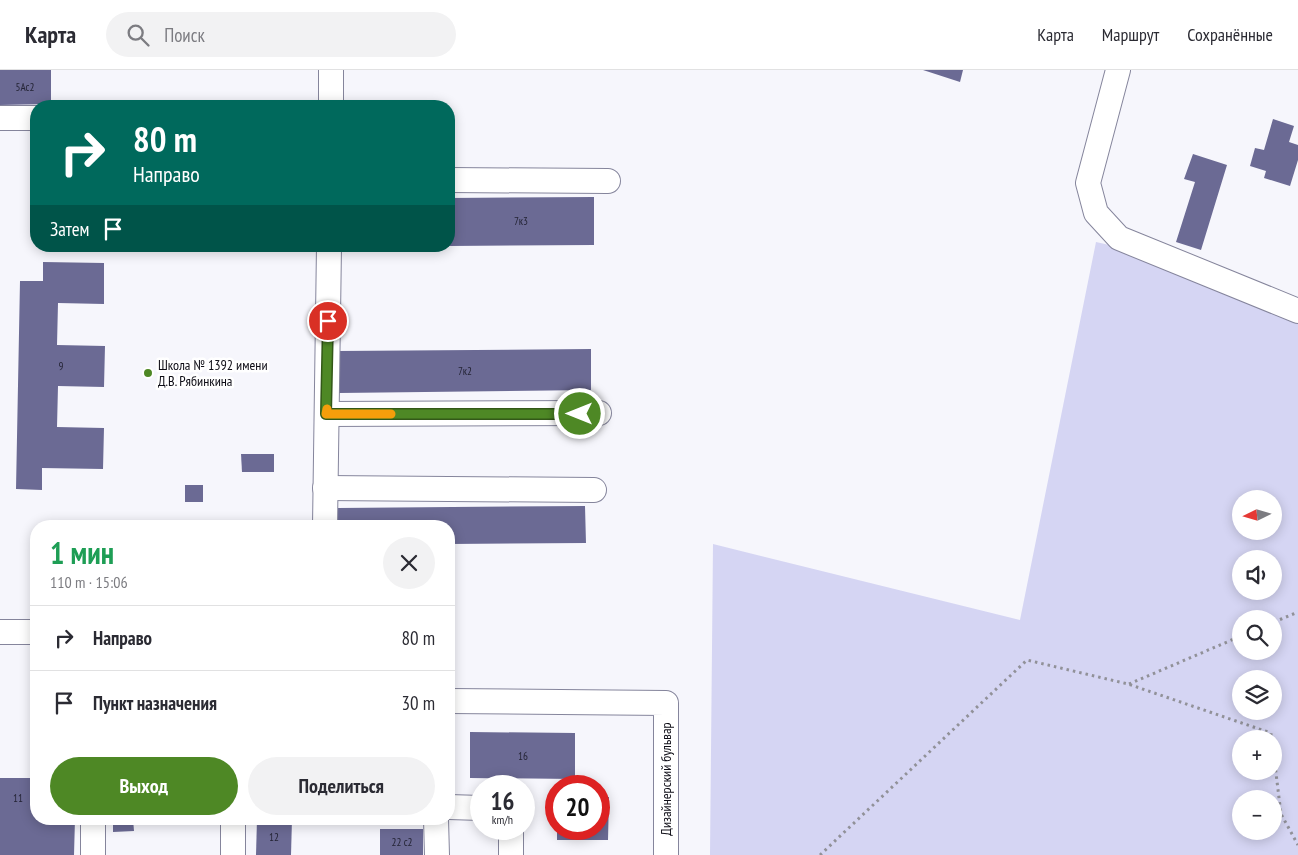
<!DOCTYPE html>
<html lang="ru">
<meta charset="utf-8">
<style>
:root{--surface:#fff;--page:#f2f2f3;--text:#2b2b33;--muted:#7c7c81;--line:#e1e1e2;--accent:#4e8825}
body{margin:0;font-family:"PT Sans Narrow",sans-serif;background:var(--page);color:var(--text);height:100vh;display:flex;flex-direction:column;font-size:19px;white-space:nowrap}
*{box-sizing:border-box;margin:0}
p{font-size:16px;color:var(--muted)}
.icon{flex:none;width:28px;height:28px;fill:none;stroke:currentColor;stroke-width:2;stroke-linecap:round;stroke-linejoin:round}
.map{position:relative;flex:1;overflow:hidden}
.side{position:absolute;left:30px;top:450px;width:425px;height:305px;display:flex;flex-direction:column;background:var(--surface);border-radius:20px;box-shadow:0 2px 12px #0003}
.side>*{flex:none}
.banner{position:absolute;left:30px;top:30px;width:425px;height:152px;border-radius:20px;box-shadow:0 2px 12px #0003;background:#00695c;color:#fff;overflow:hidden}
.needle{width:32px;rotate:265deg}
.tools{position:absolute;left:1232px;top:420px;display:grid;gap:10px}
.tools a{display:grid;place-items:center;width:50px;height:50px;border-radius:50%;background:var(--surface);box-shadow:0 2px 12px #0003;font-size:25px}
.speed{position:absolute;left:470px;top:705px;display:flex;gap:10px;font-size:25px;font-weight:700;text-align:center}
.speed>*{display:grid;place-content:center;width:65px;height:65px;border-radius:50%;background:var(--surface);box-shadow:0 2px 12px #0003;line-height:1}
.speed small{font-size:12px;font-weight:400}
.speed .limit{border:8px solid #d22;background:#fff;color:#111}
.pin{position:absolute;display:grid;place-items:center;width:42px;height:42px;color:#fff;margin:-21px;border:2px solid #fff;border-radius:50%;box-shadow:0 1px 5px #0007}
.me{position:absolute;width:55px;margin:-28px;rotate:270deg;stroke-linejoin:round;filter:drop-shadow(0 0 4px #0008)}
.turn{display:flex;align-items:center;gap:18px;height:105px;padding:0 20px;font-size:22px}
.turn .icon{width:65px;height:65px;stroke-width:2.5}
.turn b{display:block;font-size:35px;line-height:42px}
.then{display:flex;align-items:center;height:48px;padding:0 20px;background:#0003;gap:10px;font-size:19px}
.round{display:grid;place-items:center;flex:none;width:52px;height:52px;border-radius:26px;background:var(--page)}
.head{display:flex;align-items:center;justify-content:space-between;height:85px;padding:0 20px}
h1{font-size:30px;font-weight:600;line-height:38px;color:#1e9e55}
.action{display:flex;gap:10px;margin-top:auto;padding:10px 20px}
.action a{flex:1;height:58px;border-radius:30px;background:var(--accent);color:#fff;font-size:20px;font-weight:600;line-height:58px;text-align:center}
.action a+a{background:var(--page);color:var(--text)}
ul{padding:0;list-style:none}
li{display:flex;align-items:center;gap:15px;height:65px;padding:0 20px;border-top:1px solid var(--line)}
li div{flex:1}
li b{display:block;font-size:19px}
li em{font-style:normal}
header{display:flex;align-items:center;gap:30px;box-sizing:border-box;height:70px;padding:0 25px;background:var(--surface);border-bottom:1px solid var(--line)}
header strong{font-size:24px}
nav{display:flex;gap:28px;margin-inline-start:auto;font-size:18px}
.search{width:350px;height:45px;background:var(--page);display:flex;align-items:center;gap:12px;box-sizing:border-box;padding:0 18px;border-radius:28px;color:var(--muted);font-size:19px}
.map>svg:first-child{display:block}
</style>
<header>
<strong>Карта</strong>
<div class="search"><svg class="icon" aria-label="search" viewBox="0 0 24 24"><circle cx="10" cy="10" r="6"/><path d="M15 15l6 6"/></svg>Поиск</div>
<nav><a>Карта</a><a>Маршрут</a><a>Сохранённые</a></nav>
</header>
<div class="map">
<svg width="1298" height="785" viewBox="0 0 1298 785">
<rect width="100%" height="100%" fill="#f6f6fc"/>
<!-- green -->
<path fill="#d5d5f3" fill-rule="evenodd" d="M1096,172L1145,183L1298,239V785H710L713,474L1020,550ZM1241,429H1274V461H1241ZM1241,489H1274V521H1241ZM1241,549H1274V581H1241ZM1241,609H1274V641H1241ZM1241,669H1274V701H1241ZM1241,729H1274V761H1241Z"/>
<!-- building -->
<g fill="#6b6a94">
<polygon points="0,0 51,0 51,34 0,35"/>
<polygon points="923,0 963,0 960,12"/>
<polygon points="1273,49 1294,56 1289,72 1298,75 1298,90 1290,116 1264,108 1266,101 1250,96 1255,78 1264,80"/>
<polygon points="1193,84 1227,95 1201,180 1176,172 1195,112 1184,109"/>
<polygon points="594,127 594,175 449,176 449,128"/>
<polygon points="43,192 104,193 104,234 58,233 57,275 105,276 104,317 58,316 57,357 104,358 103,399 42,398 42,420 16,419 20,211 43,211"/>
<polygon points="591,279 591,320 339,323 338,281"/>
<polygon points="241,384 274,384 274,402 242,402"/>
<rect x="185" y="415" width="18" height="17"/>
<polygon points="585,436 586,473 449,474 449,456 338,456 338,438"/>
<polygon points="470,662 575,663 575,709 470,708"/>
<polygon points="0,708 36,708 36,749 75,749 74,785 0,785"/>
<polygon points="599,727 609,727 608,770 557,770 557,759 599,759"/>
<polygon points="113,749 133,749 134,761 113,762"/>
<polygon points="257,749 292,749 291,785 256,785"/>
<rect x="380" y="759" width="43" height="26"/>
</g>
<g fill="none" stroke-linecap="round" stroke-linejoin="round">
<!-- minor casing -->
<g stroke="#85859c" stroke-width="26">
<g id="minor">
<polyline points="1118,0 1088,113 1096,143 1119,168 1298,241"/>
<polyline points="331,36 331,0"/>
<polyline points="0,48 36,48"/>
<polyline points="449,110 608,111"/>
<polyline points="327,344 599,343"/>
<polyline points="325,418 594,420"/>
<polyline points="325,456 329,176"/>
<polyline points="0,562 36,562"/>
<polyline points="449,631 666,633 666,785"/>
<polyline points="449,737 481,738"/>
<polyline points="436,749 437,785"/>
<polyline points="511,759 511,785"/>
<polyline points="93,785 93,749"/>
<polyline points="233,785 233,749"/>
</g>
</g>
<!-- path -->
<g stroke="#919198" stroke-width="3" stroke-dasharray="2.5 4" stroke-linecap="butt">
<polyline points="1274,552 1298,542"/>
<polyline points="1129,614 1241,566"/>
<polyline points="1274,687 1281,744 1298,775"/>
<polyline points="820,785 1027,590 1128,614 1271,663 1271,669"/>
</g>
<!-- minor -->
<use href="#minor" stroke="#fff" stroke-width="24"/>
</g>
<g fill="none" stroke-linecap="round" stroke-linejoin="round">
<!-- route casing -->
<g stroke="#335818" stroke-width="12">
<polyline id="route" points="328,251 326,344 580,344"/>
</g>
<!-- route -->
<use href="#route" stroke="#4e8825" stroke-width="9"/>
<!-- slow -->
<polyline stroke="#f59e0b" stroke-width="9" points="327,339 326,344 391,344"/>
</g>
<!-- markers -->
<circle fill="#4e8825" stroke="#fff" stroke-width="2" cx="148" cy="303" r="5"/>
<g text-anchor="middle" stroke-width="5" stroke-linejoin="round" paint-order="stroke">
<!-- number labels -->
<g font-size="11" fill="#242435">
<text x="25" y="21">5Ас2</text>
<text x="521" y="155">7к3</text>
<text x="61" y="300">9</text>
<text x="465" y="305">7к2</text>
<text x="523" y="690">16</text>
<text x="18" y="732">11</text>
<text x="274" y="771">12</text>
<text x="402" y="776">22 с2</text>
</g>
<!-- poi labels -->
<g font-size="14" fill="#0d0c15" stroke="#fff" text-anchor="start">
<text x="158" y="300">Школа № 1392 имени<tspan x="158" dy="16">Д.В. Рябинкина</tspan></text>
</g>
<!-- street labels -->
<g font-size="14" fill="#0d0c15" stroke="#fff">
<text transform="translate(666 709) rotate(-90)" y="5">Дизайнерский бульвар</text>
</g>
</g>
</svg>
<div class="tools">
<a><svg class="needle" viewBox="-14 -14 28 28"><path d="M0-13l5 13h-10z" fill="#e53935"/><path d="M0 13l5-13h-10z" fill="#7c7c81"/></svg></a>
<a><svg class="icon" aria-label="sound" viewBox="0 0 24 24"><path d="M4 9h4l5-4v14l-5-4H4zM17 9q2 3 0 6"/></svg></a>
<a><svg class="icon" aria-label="search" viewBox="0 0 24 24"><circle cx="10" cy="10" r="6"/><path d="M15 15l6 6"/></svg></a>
<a><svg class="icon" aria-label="layers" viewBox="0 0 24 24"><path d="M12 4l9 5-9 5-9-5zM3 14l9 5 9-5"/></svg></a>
<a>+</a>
<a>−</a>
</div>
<div class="speed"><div>16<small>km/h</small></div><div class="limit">20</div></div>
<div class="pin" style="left:328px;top:251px;background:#d93025"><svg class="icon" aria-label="arrive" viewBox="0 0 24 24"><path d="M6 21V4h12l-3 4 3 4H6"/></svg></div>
<svg class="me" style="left:580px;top:344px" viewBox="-20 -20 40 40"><circle r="17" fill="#4e8825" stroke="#fff" stroke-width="3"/><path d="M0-11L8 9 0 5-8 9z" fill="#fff"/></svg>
<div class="banner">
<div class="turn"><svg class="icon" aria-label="right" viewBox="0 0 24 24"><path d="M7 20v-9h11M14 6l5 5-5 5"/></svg><div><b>80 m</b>Направо</div></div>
<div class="then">Затем<svg class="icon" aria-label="arrive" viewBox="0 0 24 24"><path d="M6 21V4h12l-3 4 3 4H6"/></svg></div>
</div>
<section class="side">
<div class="head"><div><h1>1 мин</h1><p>110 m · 15:06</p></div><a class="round"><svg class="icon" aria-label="close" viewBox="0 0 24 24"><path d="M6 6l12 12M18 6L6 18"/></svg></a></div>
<ul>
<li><svg class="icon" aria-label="right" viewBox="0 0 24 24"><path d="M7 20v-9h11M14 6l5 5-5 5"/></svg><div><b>Направо</b></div><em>80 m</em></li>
<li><svg class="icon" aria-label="arrive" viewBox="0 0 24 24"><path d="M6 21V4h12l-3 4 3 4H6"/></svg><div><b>Пункт назначения</b></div><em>30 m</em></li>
</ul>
<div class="action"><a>Выход</a><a>Поделиться</a></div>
</section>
</div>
